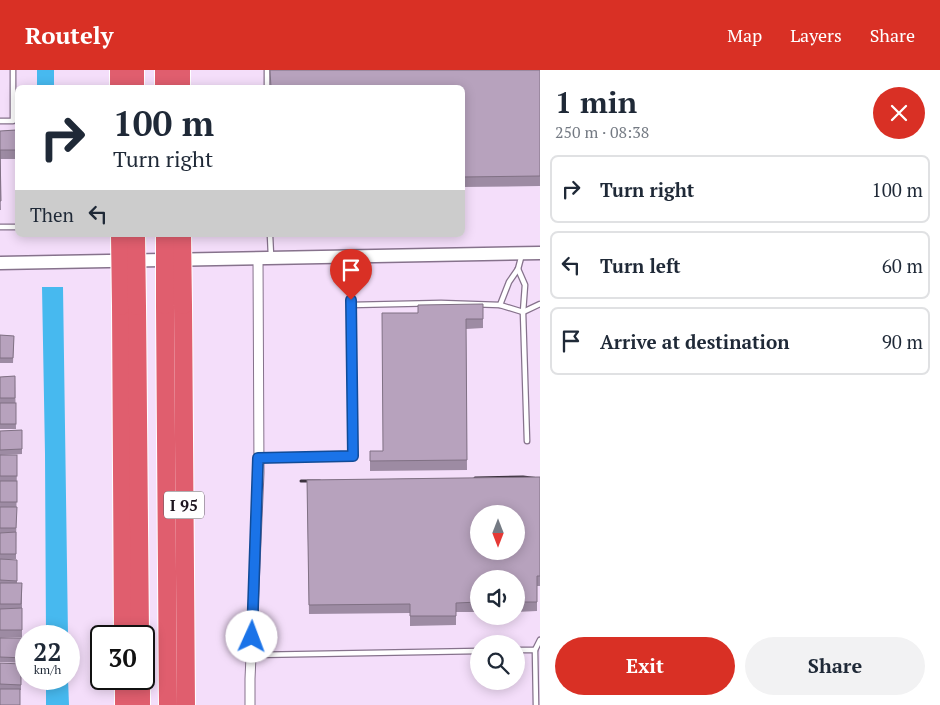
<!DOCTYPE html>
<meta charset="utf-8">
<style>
:root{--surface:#fff;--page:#f2f2f3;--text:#1f2937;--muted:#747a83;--line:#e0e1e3;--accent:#d93025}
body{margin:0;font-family:"PT Serif",serif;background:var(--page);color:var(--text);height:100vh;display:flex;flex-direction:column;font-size:19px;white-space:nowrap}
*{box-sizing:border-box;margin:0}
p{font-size:16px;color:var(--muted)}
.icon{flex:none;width:28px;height:28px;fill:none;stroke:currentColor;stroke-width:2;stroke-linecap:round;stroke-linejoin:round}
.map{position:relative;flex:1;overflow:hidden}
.details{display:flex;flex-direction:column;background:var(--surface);width:400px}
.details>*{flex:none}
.guide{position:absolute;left:15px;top:15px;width:450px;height:152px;border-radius:8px;box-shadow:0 2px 12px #0003;background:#fff;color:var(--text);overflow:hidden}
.needle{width:32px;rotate:180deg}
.fabs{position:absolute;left:470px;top:435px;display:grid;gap:10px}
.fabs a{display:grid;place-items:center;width:55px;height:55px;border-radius:50%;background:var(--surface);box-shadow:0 2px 12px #0003;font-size:25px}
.speed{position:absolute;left:15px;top:555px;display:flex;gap:10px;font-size:25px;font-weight:700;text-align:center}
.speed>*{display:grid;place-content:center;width:65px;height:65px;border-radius:50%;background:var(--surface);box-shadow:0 2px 12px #0003;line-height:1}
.speed small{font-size:12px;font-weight:400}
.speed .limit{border:2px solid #111;border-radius:8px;background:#fff;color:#111}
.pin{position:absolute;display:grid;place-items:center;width:42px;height:42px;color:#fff;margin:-51px -21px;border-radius:50% 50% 50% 0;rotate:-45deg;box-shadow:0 0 5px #0007}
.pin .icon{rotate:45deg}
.me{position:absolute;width:55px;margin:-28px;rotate:2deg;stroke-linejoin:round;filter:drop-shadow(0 0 4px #0008)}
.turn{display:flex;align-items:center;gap:18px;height:105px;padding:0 15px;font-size:22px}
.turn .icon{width:65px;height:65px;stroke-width:2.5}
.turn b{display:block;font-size:35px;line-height:42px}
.then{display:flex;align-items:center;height:48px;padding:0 15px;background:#0003;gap:10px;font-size:19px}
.round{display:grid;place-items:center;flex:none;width:52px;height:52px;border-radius:26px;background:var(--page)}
.overview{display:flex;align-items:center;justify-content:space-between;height:85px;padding:0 15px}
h1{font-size:30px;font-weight:800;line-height:38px}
.primary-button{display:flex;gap:10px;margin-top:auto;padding:10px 15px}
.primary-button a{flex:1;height:58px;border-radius:30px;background:var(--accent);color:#fff;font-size:20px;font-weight:800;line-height:58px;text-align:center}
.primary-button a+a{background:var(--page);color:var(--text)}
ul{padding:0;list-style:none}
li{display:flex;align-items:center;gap:15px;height:68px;margin:0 10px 8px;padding:0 5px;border:2px solid var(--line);border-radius:8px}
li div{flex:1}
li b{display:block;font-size:19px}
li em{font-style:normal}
header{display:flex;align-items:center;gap:30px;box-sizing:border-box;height:70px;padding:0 25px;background:var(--accent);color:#fff}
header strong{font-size:24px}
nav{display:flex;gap:28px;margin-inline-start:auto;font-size:18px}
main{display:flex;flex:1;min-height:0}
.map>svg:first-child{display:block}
</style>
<header>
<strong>Routely</strong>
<nav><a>Map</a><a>Layers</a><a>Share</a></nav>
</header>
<main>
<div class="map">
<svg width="540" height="635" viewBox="0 0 540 635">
<rect width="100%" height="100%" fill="#f4defa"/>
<!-- water -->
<g fill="#47b9ef">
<rect x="37" y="0" width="17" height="17"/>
<polygon points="42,217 63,217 68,566 46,566 45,384"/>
<polygon points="46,609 68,609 69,635 46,635"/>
</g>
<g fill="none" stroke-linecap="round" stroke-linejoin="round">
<!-- lane casing -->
<g stroke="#86728c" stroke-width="7">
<g id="lane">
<polyline points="267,0 267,18"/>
<polyline points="0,51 13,51 13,0"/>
<polyline points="0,157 18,157"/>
<polyline points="270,165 271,186"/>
<polyline points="518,199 525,215 523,242 527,371"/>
<polyline points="351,235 441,233 500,235 523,242 540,234"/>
<polyline points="500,235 509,212 518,199 522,184"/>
<polyline points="259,388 353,386 350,188"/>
<polyline points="516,580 535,580"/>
<polyline points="251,585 479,581"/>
<polyline points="536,635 535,580 540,570"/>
</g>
</g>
<!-- street casing -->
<g stroke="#86728c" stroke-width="11">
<polyline id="street" points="250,635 250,609 259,403 258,188"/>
</g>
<!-- secondary casing -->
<g stroke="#86728c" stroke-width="15">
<polyline id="secondary" points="0,193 540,183"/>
</g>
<!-- highway casing -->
<g stroke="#fff" stroke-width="20">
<g id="highway">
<polyline points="119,0 119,18"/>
<polyline points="135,0 135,18"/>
<polyline points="164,0 164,18"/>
<polyline points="181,0 181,18"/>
<polyline points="165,235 168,635"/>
<polyline points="183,235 186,635"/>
<polyline points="121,236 123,566"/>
<polyline points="137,236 140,566"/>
<polyline points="124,609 124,635"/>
<polyline points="141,609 141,635"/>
</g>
</g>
<!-- lane -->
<use href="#lane" stroke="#fff" stroke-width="4.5"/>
<!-- street -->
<use href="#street" stroke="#fff" stroke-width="9"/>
<!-- secondary -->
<use href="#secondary" stroke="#fff" stroke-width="12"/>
<!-- highway -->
<use href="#highway" stroke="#e05e6e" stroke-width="18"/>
<!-- rail -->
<g stroke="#3c323e" stroke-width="3">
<polyline points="475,408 523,407 540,409"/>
<polyline points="301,411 320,411"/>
</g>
<!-- highway-bridge casing -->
<g stroke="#fff" stroke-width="20" stroke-linecap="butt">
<g id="highway-bridge">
<polyline points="120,165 121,236"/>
<polyline points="136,165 137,236"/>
<polyline points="165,165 165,235"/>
<polyline points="182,165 183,235"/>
</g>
</g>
<!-- highway-bridge -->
<use href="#highway-bridge" stroke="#e05e6e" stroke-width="18"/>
</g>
<!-- wall -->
<g fill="#9d8ba3">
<polygon points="540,0 540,116 462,117 462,18"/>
<polygon points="16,60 17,89 0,89 1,140 0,140 0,61"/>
<polygon points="483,234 483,258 466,259 467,400 370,401 370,381 383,381 418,243"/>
<polygon points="0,265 14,266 13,293 0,293"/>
<polygon points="15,306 16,359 0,359 0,307"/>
<polygon points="22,360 22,384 0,385 0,361"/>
<polygon points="0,385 17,385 16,489 0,489"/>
<polygon points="540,407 540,516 537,516 537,541 516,542 516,509 479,509 479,542 456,542 456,555 410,556 410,543 309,544 307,410"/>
<polygon points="0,489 17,490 17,513 22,513 22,567 0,568"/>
<polygon points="0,568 25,568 25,593 0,592"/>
<polygon points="0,593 21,594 21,620 20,620 0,635"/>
</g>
<!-- building -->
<g fill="#b7a2bd" stroke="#807184" fill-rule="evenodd">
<polygon points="270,0 540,0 540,106 462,107 462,18 271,18"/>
<polygon points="16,60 17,80 0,80 1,131 0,131 0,61"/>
<polygon points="483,234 483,249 466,249 467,390 370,391 370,381 383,381 382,243 418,243 418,235"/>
<polygon points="0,265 14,266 13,288 0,288"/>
<polygon points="15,306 15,328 0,328 0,307"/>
<rect x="0" y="333" width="16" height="21"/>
<polygon points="22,360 22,379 0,380 0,361"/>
<rect x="0" y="385" width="17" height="21"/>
<path d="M540,407V506H537V532H516V509H479V532L456,533V546H410V534L309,535L307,410ZM479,444H516V481H479Z"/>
<rect x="0" y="411" width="17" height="21"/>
<polygon points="0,437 17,437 16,458 0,458"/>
<polygon points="16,462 16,484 0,484 0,463"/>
<polygon points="0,489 17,490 17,511 0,510"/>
<polygon points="0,513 22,513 21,534 0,534"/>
<polygon points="22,538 22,560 0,560 0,539"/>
<polygon points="0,568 25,568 25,588 0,587"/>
<polygon points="0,593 21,594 21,615 0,614"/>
<rect x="0" y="619" width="20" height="16"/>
</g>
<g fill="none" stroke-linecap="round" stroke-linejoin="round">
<!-- route casing -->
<g stroke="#114b97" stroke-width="12">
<polyline id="route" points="252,567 258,388 353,386 351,230"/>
</g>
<!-- route -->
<use href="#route" stroke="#1a73e8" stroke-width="9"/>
</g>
<g text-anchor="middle" stroke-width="4" stroke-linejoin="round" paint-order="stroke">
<!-- shield labels -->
<rect fill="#fff" stroke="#625c63" stroke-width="1" x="164" y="421.5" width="40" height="27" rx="4"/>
<g font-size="16" font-weight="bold" fill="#1e1620">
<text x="184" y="441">I 95</text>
</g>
</g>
</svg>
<div class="fabs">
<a><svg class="needle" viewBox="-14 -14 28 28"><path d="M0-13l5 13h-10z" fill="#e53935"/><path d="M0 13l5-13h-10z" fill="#747a83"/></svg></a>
<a><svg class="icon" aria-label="sound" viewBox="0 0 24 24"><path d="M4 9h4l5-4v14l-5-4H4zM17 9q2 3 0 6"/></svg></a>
<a><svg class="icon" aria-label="search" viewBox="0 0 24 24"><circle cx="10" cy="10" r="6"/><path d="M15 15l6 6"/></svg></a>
</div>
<div class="speed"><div>22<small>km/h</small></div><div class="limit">30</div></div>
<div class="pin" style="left:351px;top:230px;background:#d93025"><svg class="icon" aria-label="arrive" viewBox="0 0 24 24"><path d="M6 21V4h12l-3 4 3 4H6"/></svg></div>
<svg class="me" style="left:252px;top:567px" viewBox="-20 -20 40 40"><circle r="19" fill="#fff"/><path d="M0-13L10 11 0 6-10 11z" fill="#1a73e8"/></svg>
<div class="guide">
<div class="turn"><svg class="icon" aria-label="right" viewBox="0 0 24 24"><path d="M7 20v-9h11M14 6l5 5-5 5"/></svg><div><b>100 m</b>Turn right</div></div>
<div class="then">Then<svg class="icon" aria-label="left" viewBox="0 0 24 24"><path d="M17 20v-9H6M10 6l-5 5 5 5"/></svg></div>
</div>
</div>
<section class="details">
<div class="overview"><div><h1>1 min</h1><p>250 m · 08:38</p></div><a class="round" style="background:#d93025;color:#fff"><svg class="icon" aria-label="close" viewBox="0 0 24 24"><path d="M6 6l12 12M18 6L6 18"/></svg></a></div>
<ul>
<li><svg class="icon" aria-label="right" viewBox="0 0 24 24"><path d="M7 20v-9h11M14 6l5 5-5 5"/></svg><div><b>Turn right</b></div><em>100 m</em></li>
<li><svg class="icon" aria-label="left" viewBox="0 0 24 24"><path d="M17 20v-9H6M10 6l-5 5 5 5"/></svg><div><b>Turn left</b></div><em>60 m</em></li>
<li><svg class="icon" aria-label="arrive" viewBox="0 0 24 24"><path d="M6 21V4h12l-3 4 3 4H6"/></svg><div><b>Arrive at destination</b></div><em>90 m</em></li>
</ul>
<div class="primary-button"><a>Exit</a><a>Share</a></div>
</section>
</main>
